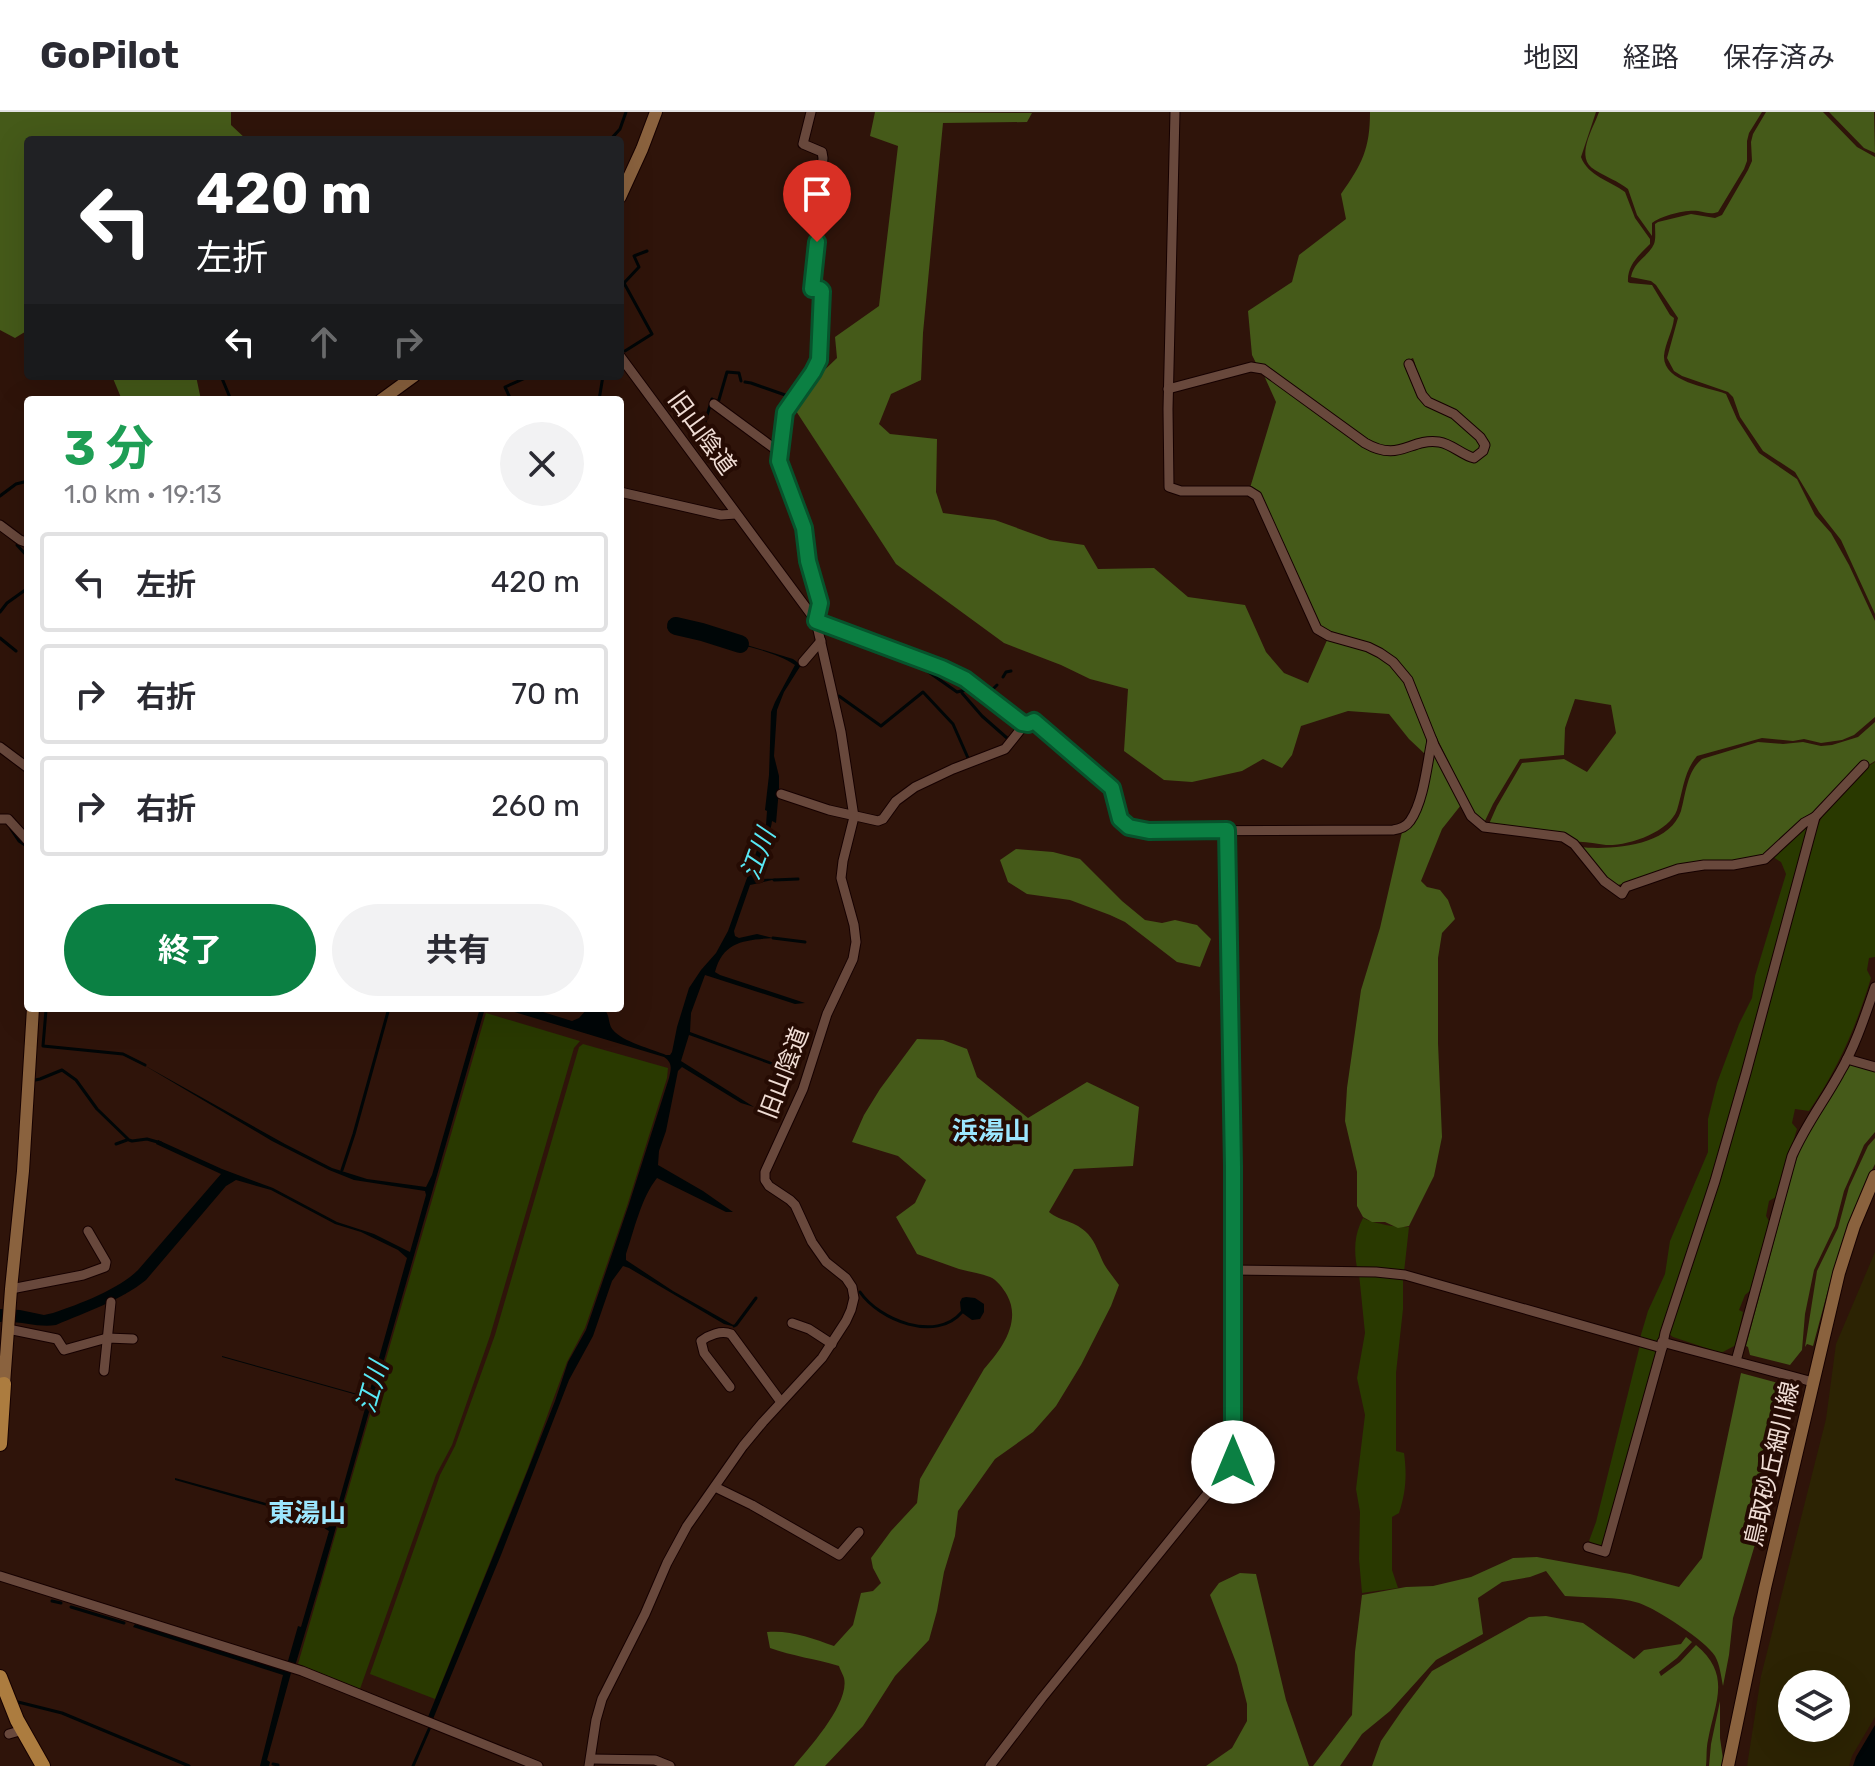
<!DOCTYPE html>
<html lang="ja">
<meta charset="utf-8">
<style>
:root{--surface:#fff;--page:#f2f2f3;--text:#2b2b33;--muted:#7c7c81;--line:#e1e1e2;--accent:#0b8043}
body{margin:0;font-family:Rubik,"Noto Sans JP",sans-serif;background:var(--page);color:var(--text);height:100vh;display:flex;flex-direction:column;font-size:30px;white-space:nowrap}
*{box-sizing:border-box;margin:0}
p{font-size:26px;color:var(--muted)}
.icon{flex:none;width:44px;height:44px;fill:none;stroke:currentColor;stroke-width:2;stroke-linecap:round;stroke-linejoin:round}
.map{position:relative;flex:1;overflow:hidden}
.panel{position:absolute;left:24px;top:284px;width:600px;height:616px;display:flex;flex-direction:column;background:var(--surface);border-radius:8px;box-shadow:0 8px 32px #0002}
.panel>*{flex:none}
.top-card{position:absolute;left:24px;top:24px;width:600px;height:244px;border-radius:8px;box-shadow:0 8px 32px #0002;background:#202124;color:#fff;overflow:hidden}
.tools{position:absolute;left:1778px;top:1558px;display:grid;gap:16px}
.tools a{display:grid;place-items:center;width:72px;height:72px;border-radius:50%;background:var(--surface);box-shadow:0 8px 32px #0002;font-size:40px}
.pin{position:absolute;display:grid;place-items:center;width:68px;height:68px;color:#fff;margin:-82px -34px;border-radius:50% 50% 50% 0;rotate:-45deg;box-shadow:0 0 8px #0007}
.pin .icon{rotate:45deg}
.me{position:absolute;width:88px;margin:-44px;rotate:0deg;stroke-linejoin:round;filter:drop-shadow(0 0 6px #0008)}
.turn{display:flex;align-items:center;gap:28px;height:168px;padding:0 40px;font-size:36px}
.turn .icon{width:104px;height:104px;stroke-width:2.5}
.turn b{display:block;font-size:56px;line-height:68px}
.lanes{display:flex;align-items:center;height:76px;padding:0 40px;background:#0003;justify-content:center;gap:40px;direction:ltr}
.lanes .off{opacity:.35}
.round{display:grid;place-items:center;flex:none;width:84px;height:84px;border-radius:42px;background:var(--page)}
.headline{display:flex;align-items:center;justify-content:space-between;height:136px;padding:0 40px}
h1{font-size:48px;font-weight:700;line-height:60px;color:#1e9e55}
.primary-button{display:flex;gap:16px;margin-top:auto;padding:16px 40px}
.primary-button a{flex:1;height:92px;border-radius:48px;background:var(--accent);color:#fff;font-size:32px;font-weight:700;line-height:92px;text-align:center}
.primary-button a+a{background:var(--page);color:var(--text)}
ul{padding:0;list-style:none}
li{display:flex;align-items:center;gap:24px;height:100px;margin:0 16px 12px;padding:0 24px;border:4px solid var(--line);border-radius:8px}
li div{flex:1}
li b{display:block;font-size:30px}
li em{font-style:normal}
header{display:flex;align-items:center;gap:48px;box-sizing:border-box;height:112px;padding:0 40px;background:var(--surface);border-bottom:2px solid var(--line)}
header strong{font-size:38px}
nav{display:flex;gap:44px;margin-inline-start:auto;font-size:28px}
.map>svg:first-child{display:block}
</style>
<header>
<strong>GoPilot</strong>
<nav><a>地図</a><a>経路</a><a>保存済み</a></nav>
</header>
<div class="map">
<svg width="1875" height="1654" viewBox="0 0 1875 1654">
<rect width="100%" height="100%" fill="#2f140a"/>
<!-- green -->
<g fill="#293900">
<path d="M1875,650V845L1869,846L1867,858L1871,866C1856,915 1838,957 1809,999L1795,997L1792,1011L1797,1017L1776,1085L1769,1089L1766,1104L1769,1109L1751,1178L1745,1183L1739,1198L1743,1200L1736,1233L1721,1241L1673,1225L1669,1222L1814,721L1823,703L1867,655Z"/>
<polygon points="1810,710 1745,955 1699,1112 1662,1219 1657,1229 1653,1230 1640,1226 1648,1199 1665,1162 1670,1129 1708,1040 1708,1007 1717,971 1739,912 1752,886 1755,864 1786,762 1781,750 1773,745"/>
<polygon points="486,901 580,929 574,936 490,1224 452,1333 436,1363 360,1577 298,1552"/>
<polygon points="583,932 668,956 667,966 627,1094 585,1216 567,1250 528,1356 435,1587 370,1562 440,1363 455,1334 495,1223 577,942 579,935"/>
<path d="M1363,1106C1372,1111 1398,1116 1409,1115L1404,1160L1357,1156C1354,1138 1354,1123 1363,1106Z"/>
<path d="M1359,1162L1403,1166V1197L1396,1261V1339L1404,1341C1407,1362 1406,1380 1399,1401L1392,1405V1458L1398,1476L1362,1481L1359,1447L1360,1400L1356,1377L1365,1303L1357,1266L1365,1221Z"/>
<polygon points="1640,1233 1659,1238 1601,1436 1589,1429 1596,1410"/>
</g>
<!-- forest -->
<g fill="#455a19">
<polygon points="0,0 231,0 231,13 247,28 28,28 28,218 15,226 0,218"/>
<polygon points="875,0 1032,1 1027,10 943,11 923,221 921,268 891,282 879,312 890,322 937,327 936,380 943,401 995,408 1050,428 1084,433 1098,457 1154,456 1188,485 1245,493 1266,540 1284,561 1308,571 1328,526 1363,536 1390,552 1403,567 1426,624 1426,643 1409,627 1389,602 1348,599 1301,614 1292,643 1282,656 1263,647 1242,659 1192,670 1164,668 1124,639 1128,577 1090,567 1061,553 1004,531 896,452 796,299 813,269 837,246 835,225 879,194 898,34 870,24"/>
<path d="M1370,0H1596L1581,45C1588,64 1610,69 1625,80L1635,106L1650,127V132C1639,143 1627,153 1628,170L1630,171L1652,173L1670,203L1674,206C1673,219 1665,231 1664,244C1663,270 1707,275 1726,282L1737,307L1759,341L1797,367L1815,403L1831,421L1849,453L1875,509V605L1854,623L1842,628L1821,631L1804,627L1793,629L1762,626L1697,644C1684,659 1683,679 1677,698C1669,720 1629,734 1606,733C1595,732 1586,729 1575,730L1489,712L1497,694L1522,651L1564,647L1587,660L1616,621L1611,593L1575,587L1565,616L1564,643L1520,647L1493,692L1484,711L1475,703L1431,614L1413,573L1370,531L1320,516L1258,380L1250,376L1276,290L1262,259L1359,330L1397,343L1432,333L1449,337L1470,349L1487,331C1472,320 1434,296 1425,282C1417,271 1418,258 1413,246L1404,250L1420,286L1425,293L1445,300L1480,329L1481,333L1476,342L1468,341L1453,332L1378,335L1257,253L1252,243L1248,199L1292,170L1299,143L1346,107L1341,82C1362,52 1370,37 1370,0Z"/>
<path d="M1599,0H1762L1749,21L1747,29V49L1744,57L1718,100C1710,103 1706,100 1698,99C1687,97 1660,104 1652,111V124L1637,103L1628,77C1618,69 1606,65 1595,58C1574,46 1593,17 1599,0Z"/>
<path d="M1766,0H1823L1857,35L1875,45V502L1841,428L1819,400L1795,360L1763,339L1740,305L1733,285L1728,280L1682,264L1674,259L1667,246L1678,206L1656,173L1651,169L1631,165C1634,149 1648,145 1654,132C1656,127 1655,118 1655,112L1658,110L1691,102L1715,106L1722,103L1748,58L1752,49L1751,30L1753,22Z"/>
<polygon points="1829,0 1874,0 1875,41 1864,36"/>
<polygon points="112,264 196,264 201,288 122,288"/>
<path d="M1875,610V649L1867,654L1866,648L1818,697L1803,706L1771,737L1760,745L1746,748L1712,749L1618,773L1610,771L1579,735C1610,738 1669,735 1681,699C1686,681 1687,659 1702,647L1758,630L1783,632L1803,630L1821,634L1832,633L1858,625Z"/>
<polygon points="1433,635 1461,693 1442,717 1421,769 1427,775 1440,778 1448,788 1455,807 1442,821 1438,846 1438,931 1442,1025 1434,1064 1409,1114 1398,1116 1385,1110 1372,1110 1363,1105 1357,1094 1357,1060 1345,1009 1347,976 1361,878 1380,816 1402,720 1405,718"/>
<polygon points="1016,737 1053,740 1080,747 1122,789 1145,808 1162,811 1175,808 1197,813 1211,827 1200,855 1177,850 1125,810 1110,803 1070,788 1027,782 1008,770 1000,748"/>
<path d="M917,927L943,928L967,937L977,965L1028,1006L1087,970L1139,995L1133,1054L1074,1057L1049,1100C1061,1110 1075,1108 1088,1122C1096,1131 1099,1142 1104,1152C1108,1159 1114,1166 1119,1173L1111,1194L1081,1253L1056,1294L1033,1320L995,1347L958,1399L955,1424L944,1460L937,1499L929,1528L895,1564L863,1614L825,1654H794C809,1636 850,1591 844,1566C844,1565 839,1555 839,1554C816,1547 792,1544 770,1536L767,1520C791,1518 812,1526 834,1534L853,1513L861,1481L873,1479L881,1471L873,1456L871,1446L891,1419L917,1391L920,1367L984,1257C1001,1238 1022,1210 1007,1183C1003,1176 997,1168 990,1165C980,1161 969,1160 959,1157C945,1152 931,1147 917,1142L896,1105L915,1091L926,1068L898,1044L852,1030L864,1003L880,977Z"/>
<polygon points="1851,952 1875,958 1875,1020 1864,1033 1856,1052 1844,1079 1835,1114 1814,1158 1805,1202 1802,1238 1790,1253 1750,1243 1748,1235 1746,1234 1794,1055 1800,1037 1814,1009"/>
<polygon points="1875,1026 1875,1052 1863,1076 1842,1131 1832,1163 1813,1234 1807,1232 1805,1235 1817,1159 1838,1116 1849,1075 1868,1034"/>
<path d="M1741,1261L1782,1272L1787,1276L1788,1282L1763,1363L1759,1419L1733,1506L1729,1543L1723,1574C1721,1564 1720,1553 1715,1544C1706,1529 1657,1497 1639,1491C1617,1484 1588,1486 1565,1484L1546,1459L1530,1465L1502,1470L1478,1486L1483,1522L1436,1548L1390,1599L1362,1622L1340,1654H1313L1352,1603L1355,1540L1362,1483L1406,1475L1433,1474L1471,1465L1513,1446L1537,1445L1630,1462L1679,1475L1702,1446Z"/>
<polygon points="1240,1461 1256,1462 1286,1588 1309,1654 1206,1654 1232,1636 1247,1609 1247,1592 1237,1553 1210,1483 1219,1471"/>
<path d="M1546,1504L1583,1511L1634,1547L1644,1538L1681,1532L1686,1525L1692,1530L1677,1546L1659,1560L1661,1564L1680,1550L1696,1533C1732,1563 1715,1590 1708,1628C1706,1637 1707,1645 1706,1654H1372L1381,1629L1403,1597L1432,1559L1529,1505Z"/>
<polygon points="1720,1589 1720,1626 1723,1647 1723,1654 1709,1654 1711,1632"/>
</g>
<!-- sand -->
<path fill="#2c2303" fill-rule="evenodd" d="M1875,1140V1605L1852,1644L1849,1654H1747L1761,1564L1826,1307L1836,1232ZM1792,1572H1836V1616H1792Z"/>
<!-- water -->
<g fill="#000607">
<path d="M717,524L793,547L801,553L784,580L777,598L774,644L779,664V677L776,711L772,709C770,727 755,750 755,766C762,768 770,766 777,767L750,773L734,819L735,824L739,826L757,822L773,826C745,828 723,829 715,860L720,863L805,891L795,892L705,863L691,901L690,920L777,952L772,953L689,923L681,949L754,995L741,991L682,955L678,959L666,1019L659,1039L658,1053L703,1079L733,1100H726L657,1066C641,1086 634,1119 626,1142V1148L673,1179L735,1214H732L724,1212L629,1156L623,1154L612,1169L593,1224L569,1268L501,1443L433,1607L428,1605L518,1383L555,1289L568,1250L586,1218L629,1092L669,966C671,957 673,951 664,945L501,896H530L572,909L579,906L588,896C592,896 597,895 601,896C611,899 607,912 613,918C623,930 652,937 666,943H670L672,940L677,915L689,876L701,858L716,841L728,819L766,713L767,699L765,698L769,663L771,600L775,590L795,553C773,538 741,534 716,526Z"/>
<path d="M480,896H485L322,1464L296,1551L291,1561L267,1648L270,1650L269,1654H260L283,1563L133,1515L135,1512L286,1556L298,1514L301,1515L303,1508L329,1419C322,1416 320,1410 313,1407L175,1368V1366L313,1404L320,1411L332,1414L368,1286L222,1245V1244L368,1285L407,1146L398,1138L361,1120L335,1112L271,1078L236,1068L226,1074L146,1168C120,1189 86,1200 56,1213C37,1216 20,1208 0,1210V1197L20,1198L44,1203L53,1201C80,1192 119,1177 138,1158L221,1062L156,1032L158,1028L222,1057L273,1076L337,1110L374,1122L410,1140L426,1083L425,1079L354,1068L329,1058L272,1029L142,952L285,1032L332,1056L367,1067L426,1075L432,1063Z"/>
<polygon points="966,1185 975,1186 984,1192 984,1200 980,1207 972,1208 961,1200 960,1190 962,1186"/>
<polygon points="1875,1613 1875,1654 1853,1654 1856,1645"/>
</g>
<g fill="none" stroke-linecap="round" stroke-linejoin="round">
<!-- stream -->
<g stroke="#000607" stroke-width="3">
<polyline points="610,28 620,17 626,0"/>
<polyline points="625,239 652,222 624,171 639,155 634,144 647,139"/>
<polyline points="221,264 231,288"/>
<polyline points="745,270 751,271 788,284 805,263"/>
<polyline points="511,288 505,275 530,264"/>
<polyline points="599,288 603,264"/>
<polyline points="699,330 712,287 718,291 727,260 739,261 741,269"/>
<polyline points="0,384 16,372 28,369"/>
<polyline points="17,433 28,445"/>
<polyline points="0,500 7,491 28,476"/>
<polyline points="826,519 920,554 957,580 970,577"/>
<polyline points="0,526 16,539"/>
<polyline points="1003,565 1006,560 1011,559"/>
<polyline points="984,575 991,579 997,573"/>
<polyline points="962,581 982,604 1007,626"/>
<polyline points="839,584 881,614 923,580 953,612 968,646"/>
<polyline points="11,717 19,729 28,735"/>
<polyline points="774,768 798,767"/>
<polyline points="773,826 805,830"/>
<polyline points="46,898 43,934 123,942 145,953"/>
<polyline points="31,969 40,967 62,958 76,968 97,997 129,1028 132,1029 147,1027 161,1031"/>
<polyline points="116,1032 127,1028"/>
<polyline points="342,1058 354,1022 389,896"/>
<path d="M860,1180C879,1208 936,1231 962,1200"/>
<polyline points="734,1214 736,1213 756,1186"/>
<polyline points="52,1489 61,1491"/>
<polyline points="71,1495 124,1511"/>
<polyline points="18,1590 62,1601 189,1654"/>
<polyline points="273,1652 278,1653"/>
<polyline points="413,1654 430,1615"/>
</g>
<!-- river -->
<polyline stroke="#000607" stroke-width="18" points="676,514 702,520 740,532"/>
<!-- street casing -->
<g stroke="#160100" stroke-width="11">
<g id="street">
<path d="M811,0L803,32L822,40L823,46L812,177H820L822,179L819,248L813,260L785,300L779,349L804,416L808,449L820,491L816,509L942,556L965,567L1022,611L1028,612L1034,609L1055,625L1112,676L1120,707L1129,715L1149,719L1393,718C1400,717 1406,715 1410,709C1424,689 1427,652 1432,628"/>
<polyline points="1175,0 1168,297 1169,375 1181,379 1249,379 1257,384 1317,517 1329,524 1368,535 1380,541 1393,550 1408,568 1434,633 1471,704 1484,715 1563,725 1574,732 1604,769 1622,782 1626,775 1678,757 1704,753 1733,753 1765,747 1804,711 1815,705 1864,653"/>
<path d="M1168,277L1251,255L1263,257L1365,331C1400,351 1409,326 1439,330C1452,332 1462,343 1474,346L1483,339L1485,333L1480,325L1454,302L1428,290L1422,283L1409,252"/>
<polyline points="714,292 775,337 780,339"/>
<polyline points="620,380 721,403 736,402"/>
<polyline points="0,413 20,428 28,431"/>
<polyline points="803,550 821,529"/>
<polyline points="0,635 28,656"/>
<polyline points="781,682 829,698 878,709 883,707 896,689 915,675 953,657 1005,637 1025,612"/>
<polyline points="0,707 8,707 28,729"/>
<polyline points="1847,947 1875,955"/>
<polyline points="1232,1158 1376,1160 1405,1163 1662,1236"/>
<polyline points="11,1177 83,1163 105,1155 106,1150 88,1119"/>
<polyline points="792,1211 809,1217 832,1232"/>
<polyline points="8,1217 57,1227 64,1238 107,1226 133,1227"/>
<polyline points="1662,1230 1813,1270"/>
<path d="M1736,1249L1792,1044C1806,1012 1823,991 1839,962C1855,935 1865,904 1875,875"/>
<polyline points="104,1259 111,1190"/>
<path d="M730,1275L704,1241L701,1229C709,1223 721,1218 731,1222L781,1290"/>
<polyline points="715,1375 752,1393 839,1443 859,1420"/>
<polyline points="1588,1435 1605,1440 1662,1236 1665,1221 1715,1069 1746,961 1815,705"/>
<polyline points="0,1464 302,1559 538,1654"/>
<polyline points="9,1622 23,1618"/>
<polyline points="591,1647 655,1648 670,1654"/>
<polyline points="589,1654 596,1608 602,1587 645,1502 667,1451 687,1414 743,1334 763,1310 822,1246 846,1209 851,1198 854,1186 852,1175 846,1166 826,1150 812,1130 795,1093 790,1088 769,1074 765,1068 765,1060 803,977 827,902 853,847 856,830 854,813 841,766 843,749 854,705 841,620 816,509 620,244"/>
<polyline points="990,1654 1042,1586 1233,1350 1233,1054 1227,718"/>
</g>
</g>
<!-- secondary casing -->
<g stroke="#160100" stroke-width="14">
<g id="secondary">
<polyline points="620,85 642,37 656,0"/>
<polyline points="381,288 414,264"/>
<polyline points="4,1272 11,1177 23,1059 33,896"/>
<polyline points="1728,1654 1765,1476 1839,1161 1854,1114 1875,1064"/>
</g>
</g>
<!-- primary casing -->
<g stroke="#160100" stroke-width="16">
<g id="primary">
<polyline points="0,1273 4,1272 0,1332"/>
<polyline points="0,1565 17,1608 43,1654"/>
</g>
</g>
<!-- street -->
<use href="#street" stroke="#68483c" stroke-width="9"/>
<!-- secondary -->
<use href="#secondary" stroke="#8a623e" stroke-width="12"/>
<!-- primary -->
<use href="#primary" stroke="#ac7c3f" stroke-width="14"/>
</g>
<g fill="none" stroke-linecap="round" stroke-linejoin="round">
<!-- route casing -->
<g stroke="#07532c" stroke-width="20">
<polyline id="route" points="817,130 812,177 820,177 822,179 819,248 813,260 785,300 779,349 804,416 808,449 820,491 816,509 942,556 965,567 1022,611 1028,612 1034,609 1112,676 1120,707 1129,715 1149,719 1227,718 1233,1054 1233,1350"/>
</g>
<!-- route -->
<use href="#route" stroke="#0b8043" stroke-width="14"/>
</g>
<g text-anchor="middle" stroke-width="8" stroke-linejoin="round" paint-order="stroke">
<!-- street labels -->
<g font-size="24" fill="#f0ddd5" stroke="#250b03">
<text transform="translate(702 321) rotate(54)" y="8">旧山陰道</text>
<text transform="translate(784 961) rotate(-69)" y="8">旧山陰道</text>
<text transform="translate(1772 1352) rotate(-77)" y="8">鳥取砂丘細川線</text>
</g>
<!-- water labels -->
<g font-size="26" font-style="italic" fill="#58e8f5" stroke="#250b03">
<text transform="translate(758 742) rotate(-70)" y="9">江川</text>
<text transform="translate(372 1275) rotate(-74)" y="9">江川</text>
</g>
<!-- neighbourhood labels -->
<g font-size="26" font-weight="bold" fill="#9ce6fe" stroke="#250b03">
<text x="991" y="1028">浜湯山</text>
<text x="307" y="1410">東湯山</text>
</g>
</g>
</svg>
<div class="tools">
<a><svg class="icon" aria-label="layers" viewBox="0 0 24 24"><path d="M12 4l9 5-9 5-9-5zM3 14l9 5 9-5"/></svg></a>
</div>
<div class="pin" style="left:817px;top:130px;background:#d93025"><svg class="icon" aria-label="arrive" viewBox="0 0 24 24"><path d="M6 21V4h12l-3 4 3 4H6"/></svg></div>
<svg class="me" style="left:1233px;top:1350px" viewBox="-20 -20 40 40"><circle r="19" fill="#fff"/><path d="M0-13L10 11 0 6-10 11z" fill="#0b8043"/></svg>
<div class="top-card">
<div class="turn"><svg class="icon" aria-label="left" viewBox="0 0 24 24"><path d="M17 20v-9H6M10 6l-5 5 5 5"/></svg><div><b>420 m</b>左折</div></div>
<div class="lanes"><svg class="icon" aria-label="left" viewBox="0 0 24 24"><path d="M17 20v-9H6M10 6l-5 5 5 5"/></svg><svg class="icon off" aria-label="ahead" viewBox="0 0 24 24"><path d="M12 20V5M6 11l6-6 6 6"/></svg><svg class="icon off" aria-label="right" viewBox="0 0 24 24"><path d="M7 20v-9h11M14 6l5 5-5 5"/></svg></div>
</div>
<section class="panel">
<div class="headline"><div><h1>3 分</h1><p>1.0 km · 19:13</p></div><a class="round"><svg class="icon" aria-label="close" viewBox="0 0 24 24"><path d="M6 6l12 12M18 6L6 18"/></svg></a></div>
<ul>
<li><svg class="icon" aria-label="left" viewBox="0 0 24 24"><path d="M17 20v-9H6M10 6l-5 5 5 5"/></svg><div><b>左折</b></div><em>420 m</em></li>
<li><svg class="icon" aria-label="right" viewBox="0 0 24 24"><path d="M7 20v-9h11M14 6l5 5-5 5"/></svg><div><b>右折</b></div><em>70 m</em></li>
<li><svg class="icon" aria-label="right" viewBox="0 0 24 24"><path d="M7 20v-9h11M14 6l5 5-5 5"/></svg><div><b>右折</b></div><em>260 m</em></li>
</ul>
<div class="primary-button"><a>終了</a><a>共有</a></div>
</section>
</div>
